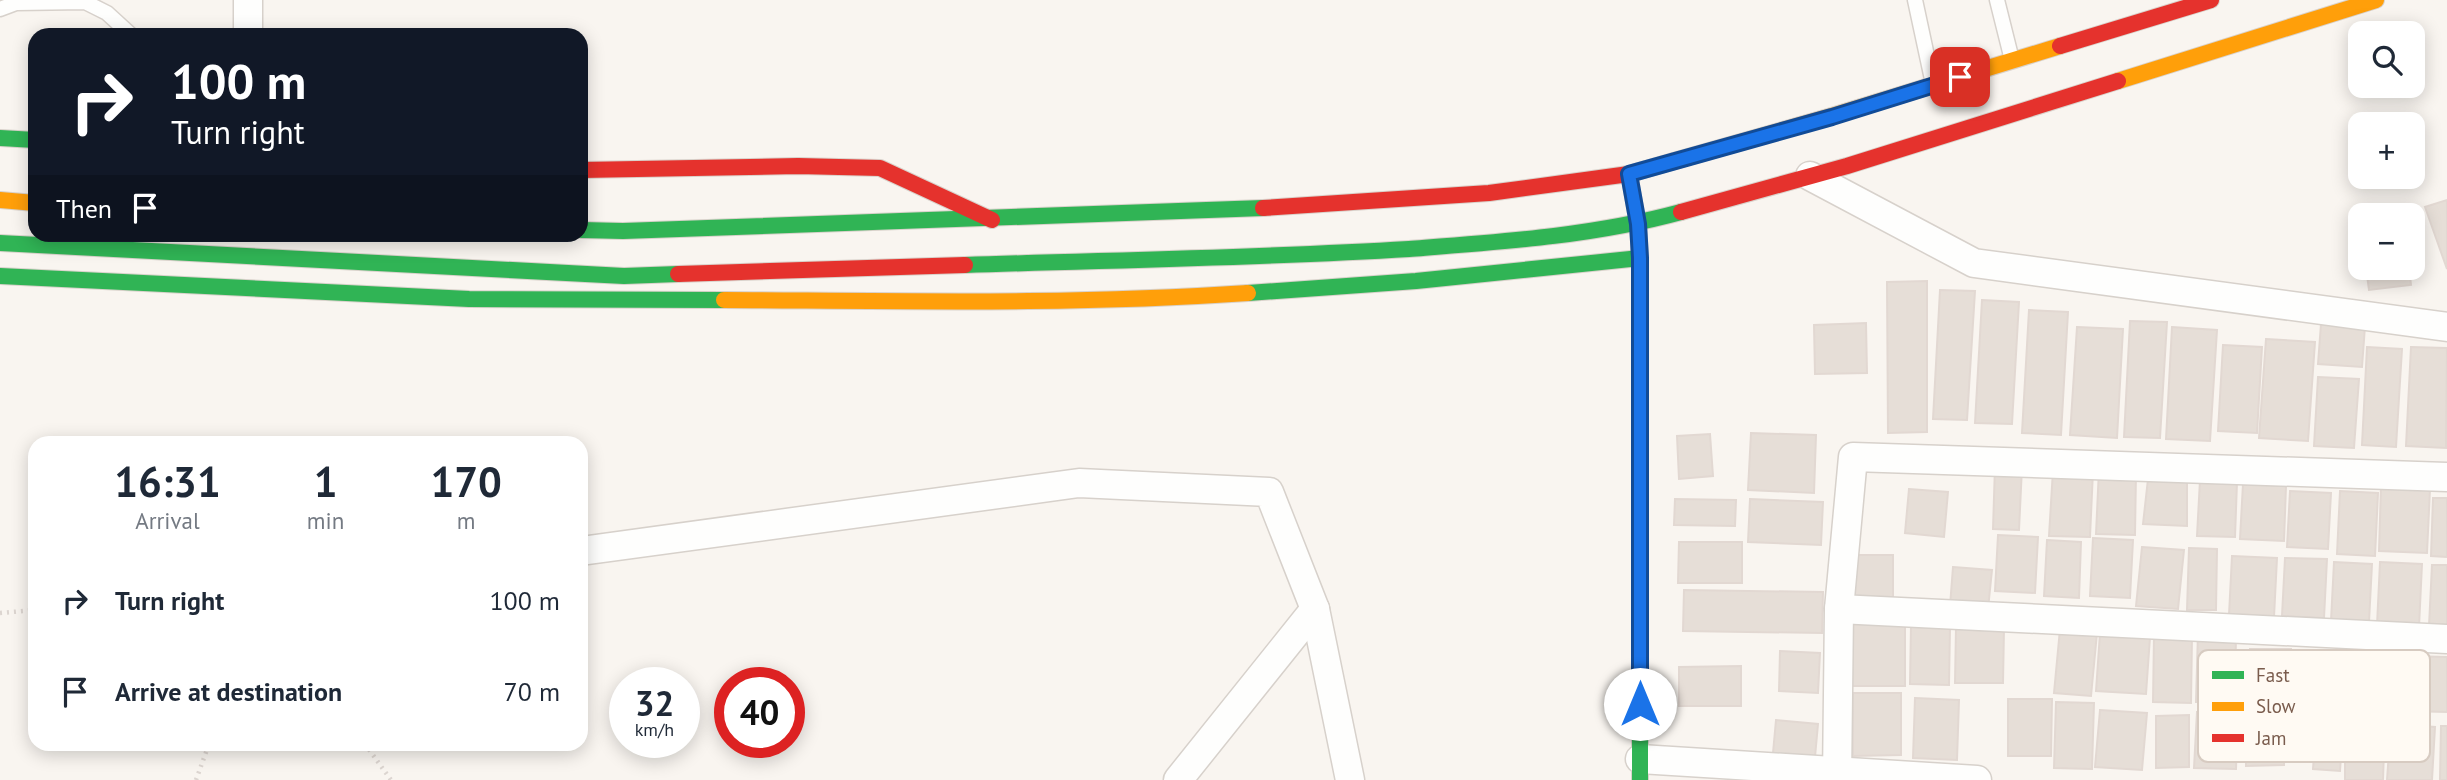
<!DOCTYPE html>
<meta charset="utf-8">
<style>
:root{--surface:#fff;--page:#f6f6f7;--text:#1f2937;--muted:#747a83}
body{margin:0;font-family:"PT Sans",sans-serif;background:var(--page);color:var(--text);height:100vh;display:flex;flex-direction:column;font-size:26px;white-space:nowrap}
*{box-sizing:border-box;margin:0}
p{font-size:23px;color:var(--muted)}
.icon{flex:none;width:38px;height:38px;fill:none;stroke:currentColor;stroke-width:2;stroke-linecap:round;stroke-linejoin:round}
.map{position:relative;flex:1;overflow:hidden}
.side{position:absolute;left:28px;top:436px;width:560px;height:315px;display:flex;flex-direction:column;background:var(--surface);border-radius:21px;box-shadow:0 4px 18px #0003}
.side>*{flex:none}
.top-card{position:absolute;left:28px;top:28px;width:560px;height:214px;border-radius:21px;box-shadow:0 4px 18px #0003;background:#111827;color:#fff;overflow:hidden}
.fabs{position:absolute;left:2348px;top:21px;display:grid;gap:14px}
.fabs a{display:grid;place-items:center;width:77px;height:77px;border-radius:14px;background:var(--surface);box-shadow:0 4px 18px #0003;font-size:35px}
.speed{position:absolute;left:609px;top:667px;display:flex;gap:14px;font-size:35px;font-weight:700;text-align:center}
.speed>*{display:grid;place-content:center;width:91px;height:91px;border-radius:50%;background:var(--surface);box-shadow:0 4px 18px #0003;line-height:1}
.speed small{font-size:18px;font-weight:400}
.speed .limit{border:10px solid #d22;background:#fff;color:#111}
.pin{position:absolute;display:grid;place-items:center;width:60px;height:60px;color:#fff;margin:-30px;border-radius:14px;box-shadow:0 4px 10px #0006}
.me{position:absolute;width:77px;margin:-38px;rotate:0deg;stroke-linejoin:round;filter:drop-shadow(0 0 5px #0008)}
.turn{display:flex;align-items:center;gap:24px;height:147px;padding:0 28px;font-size:32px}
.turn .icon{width:91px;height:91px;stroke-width:2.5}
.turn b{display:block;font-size:49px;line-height:60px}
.then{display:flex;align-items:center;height:66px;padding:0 28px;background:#0003;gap:14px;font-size:26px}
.eta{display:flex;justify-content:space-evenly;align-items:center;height:119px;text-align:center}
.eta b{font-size:42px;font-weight:700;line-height:49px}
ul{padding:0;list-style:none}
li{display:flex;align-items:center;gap:21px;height:91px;padding:0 28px}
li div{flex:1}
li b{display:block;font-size:26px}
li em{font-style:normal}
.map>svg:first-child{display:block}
</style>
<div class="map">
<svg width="2447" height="780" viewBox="0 0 2447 780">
<rect width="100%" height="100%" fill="#f9f5f0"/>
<!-- building -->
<g fill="#e6ded7" stroke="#e2d8d2" stroke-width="2">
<polygon points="2447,200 2447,269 2425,207"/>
<polygon points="2366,268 2409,268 2411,285 2369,290"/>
<polygon points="1927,281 1927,432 1888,433 1887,282"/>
<polygon points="1940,290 1975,291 1967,420 1933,419"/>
<polygon points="1982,300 2019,302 2012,424 1975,423"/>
<polygon points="2029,310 2068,312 2061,435 2022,433"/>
<polygon points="2130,321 2167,322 2160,438 2124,437"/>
<polygon points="1866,323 1867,373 1815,374 1814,325"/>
<polygon points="2321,324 2365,326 2362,367 2318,364"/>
<polygon points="2077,327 2123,329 2117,438 2070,435"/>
<polygon points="2172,327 2217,330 2210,441 2166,439"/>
<polygon points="2266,339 2315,342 2308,441 2259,438"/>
<polygon points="2223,345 2262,347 2257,433 2218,431"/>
<polygon points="2367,347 2402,349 2396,447 2362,445"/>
<polygon points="2411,347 2447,348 2446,448 2406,446"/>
<polygon points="2318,377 2359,379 2354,448 2314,446"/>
<polygon points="1751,433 1816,435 1814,493 1748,490"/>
<polygon points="1710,434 1713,476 1679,479 1677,436"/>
<polygon points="1995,466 2022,467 2019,530 1993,529"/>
<polygon points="2099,469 2136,472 2135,535 2096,534"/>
<polygon points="2053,470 2093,471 2090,537 2049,536"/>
<polygon points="2149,470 2187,473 2187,526 2143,524"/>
<polygon points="2200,480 2237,482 2235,537 2197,536"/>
<polygon points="2243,484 2286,486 2284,541 2240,539"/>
<polygon points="2381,486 2430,489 2427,553 2379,551"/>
<polygon points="1909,489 1948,492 1944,537 1905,533"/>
<polygon points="2290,491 2331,493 2328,549 2287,547"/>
<polygon points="2340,491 2378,493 2375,556 2337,554"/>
<polygon points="2433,498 2447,498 2447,557 2431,556"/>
<polygon points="1675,499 1736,500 1735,526 1674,525"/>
<polygon points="1750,499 1823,502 1821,545 1748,542"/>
<polygon points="1998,535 2038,537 2035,593 1995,591"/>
<polygon points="2093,538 2133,540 2130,598 2090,596"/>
<polygon points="2047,540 2081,542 2079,598 2044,596"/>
<polygon points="1679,542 1742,542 1742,583 1678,583"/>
<polygon points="2142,547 2184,550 2178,609 2136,606"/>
<polygon points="2189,548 2217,549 2216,610 2187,610"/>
<rect x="1848" y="555" width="45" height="44"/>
<polygon points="2232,556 2277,558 2274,617 2229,615"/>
<polygon points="2285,558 2327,559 2324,618 2282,616"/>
<polygon points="2334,562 2372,564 2369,622 2331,621"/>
<polygon points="2380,562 2422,564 2419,627 2377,625"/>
<polygon points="2432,565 2447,565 2447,627 2429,626"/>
<polygon points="1953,567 1992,570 1988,609 1950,606"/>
<polygon points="1684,590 1823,592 1822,633 1683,631"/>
<polygon points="1905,619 1905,686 1852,686 1852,620"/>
<polygon points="1911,626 1950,627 1949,685 1910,684"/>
<polygon points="1956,628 2004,628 2003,683 1955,683"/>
<polygon points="2060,629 2097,633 2091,696 2054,693"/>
<polygon points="2198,632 2236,632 2235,702 2196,702"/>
<polygon points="2100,633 2150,637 2146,694 2096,691"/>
<polygon points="2154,635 2192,635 2191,703 2153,702"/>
<polygon points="2250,649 2291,649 2291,706 2250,707"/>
<polygon points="1780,651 1820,653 1818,693 1779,691"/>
<polygon points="2408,656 2447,657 2447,712 2407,711"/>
<polygon points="1741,666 1741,706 1679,706 1679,667"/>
<polygon points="1853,693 1901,693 1901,755 1853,756"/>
<polygon points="1915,698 1959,700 1957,760 1913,758"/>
<polygon points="2008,699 2052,699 2051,756 2008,756"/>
<polygon points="2056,702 2094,703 2092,769 2054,768"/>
<polygon points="2100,710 2147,713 2142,770 2095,767"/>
<polygon points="2317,711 2344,713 2340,771 2313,769"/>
<polygon points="2197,712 2238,713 2236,769 2194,768"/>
<polygon points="2189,715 2189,767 2156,768 2156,716"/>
<polygon points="2246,716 2284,716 2284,765 2246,766"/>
<polygon points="2345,719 2385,720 2383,780 2345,780"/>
<polygon points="1776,720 1818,724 1815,757 1773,753"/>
<polygon points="2391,724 2435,727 2432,780 2387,780"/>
<polygon points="2441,726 2447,726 2447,780 2440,780"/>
</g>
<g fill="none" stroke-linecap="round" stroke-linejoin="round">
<!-- lane casing -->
<g stroke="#d7d1cb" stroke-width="17">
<g id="lane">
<polyline points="1915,0 1933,84"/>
<polyline points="1997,0 2012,60"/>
<polyline points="0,9 16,3 85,2 107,13 131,35"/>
</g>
</g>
<!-- street casing -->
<g stroke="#d7d1cb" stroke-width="31">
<g id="street">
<polyline points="248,0 248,35"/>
<polyline points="1810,176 1974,263 2447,327"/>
<polyline points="581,551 1079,483 1269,492 1315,609 1350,780"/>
<polyline points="1839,609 2447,639"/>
<polyline points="1640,759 1977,780"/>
<polyline points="1178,780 1315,609"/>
<polyline points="1837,780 1839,609 1853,457 2447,477"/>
</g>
</g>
<!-- fast casing -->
<g stroke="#d9d2cb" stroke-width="18">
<g id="fast">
<polyline points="0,138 35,140"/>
<polyline points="1629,174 1638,224 1640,258 1640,780"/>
<polyline points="581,230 623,231 1263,208"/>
<polyline points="0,243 624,276 678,274"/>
<path d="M965,265C1113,260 1261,258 1409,249C1500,242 1593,236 1681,212"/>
<polyline points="0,276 469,299 724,300"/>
<polyline points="1248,293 1416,281 1640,258"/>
</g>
</g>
<!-- slow casing -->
<g stroke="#d9d2cb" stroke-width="18">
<g id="slow">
<polyline points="2118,81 2376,0"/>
<polyline points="1674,161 1832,116 2060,46"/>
<polyline points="0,200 35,203"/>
<path d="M724,300C899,301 1074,305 1248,293"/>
</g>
</g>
<!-- jam casing -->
<g stroke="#d9d2cb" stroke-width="18">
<g id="jam">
<polyline points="2060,46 2211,0"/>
<polyline points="581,170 798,166 880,168 992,220"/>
<polyline points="1263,208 1489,193 1629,174 1674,161"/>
<polyline points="1681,212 1847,166 2118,81"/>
<polyline points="678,274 965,265"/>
</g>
</g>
<!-- path -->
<g stroke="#dcd5d0" stroke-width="4.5" stroke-dasharray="2 5" stroke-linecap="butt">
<polyline points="0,613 35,610"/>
<polyline points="365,744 391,780"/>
<polyline points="196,780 209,744"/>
</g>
<!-- lane -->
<use href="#lane" stroke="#fefefd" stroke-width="14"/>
<!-- street -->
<use href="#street" stroke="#fefefd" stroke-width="28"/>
<!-- fast -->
<use href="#fast" stroke="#30b455" stroke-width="16"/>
<!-- slow -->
<use href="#slow" stroke="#ff9f0a" stroke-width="16"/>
<!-- jam -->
<use href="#jam" stroke="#e5322d" stroke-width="16"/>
</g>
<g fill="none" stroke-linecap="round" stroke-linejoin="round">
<!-- route casing -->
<g stroke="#114b97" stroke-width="18">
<polyline id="route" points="1640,704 1640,258 1638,224 1629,174 1832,117 1960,77"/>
</g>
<!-- route -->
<use href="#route" stroke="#1a73e8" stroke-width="12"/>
</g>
<!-- legend -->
<rect x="2198" y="650" width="232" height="112" rx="10" fill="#fffaf3" stroke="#d7cbc1" stroke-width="2"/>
<rect x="2212" y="671" width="32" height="8" fill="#30b455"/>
<rect x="2212" y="702" width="32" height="9" fill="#ff9f0a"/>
<rect x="2212" y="734" width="32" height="8" fill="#e5322d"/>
<g font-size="19" fill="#7a5c4d">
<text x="2256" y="682">Fast</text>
<text x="2256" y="713">Slow</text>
<text x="2256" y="745">Jam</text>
</g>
</svg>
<div class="fabs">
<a><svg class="icon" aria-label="search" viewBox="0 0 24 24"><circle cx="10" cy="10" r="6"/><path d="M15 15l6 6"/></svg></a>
<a>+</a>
<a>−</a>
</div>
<div class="speed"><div>32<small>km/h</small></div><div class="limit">40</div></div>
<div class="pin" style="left:1960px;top:77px;background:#d93025"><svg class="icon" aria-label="arrive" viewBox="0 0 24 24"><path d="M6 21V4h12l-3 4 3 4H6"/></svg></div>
<svg class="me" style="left:1640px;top:704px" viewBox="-20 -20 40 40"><circle r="19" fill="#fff"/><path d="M0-13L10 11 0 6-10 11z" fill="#1a73e8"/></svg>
<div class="top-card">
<div class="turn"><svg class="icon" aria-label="right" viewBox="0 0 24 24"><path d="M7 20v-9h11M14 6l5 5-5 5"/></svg><div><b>100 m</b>Turn right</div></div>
<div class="then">Then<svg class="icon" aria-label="arrive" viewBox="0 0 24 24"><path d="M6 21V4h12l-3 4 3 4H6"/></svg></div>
</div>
<section class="side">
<div class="eta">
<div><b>16:31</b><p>Arrival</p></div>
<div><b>1</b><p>min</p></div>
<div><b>170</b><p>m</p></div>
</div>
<ul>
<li><svg class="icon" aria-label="right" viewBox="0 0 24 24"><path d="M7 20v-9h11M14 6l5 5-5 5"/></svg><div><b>Turn right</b></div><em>100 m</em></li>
<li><svg class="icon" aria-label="arrive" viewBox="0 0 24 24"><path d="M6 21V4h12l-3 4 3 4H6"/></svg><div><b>Arrive at destination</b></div><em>70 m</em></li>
</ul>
</section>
</div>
